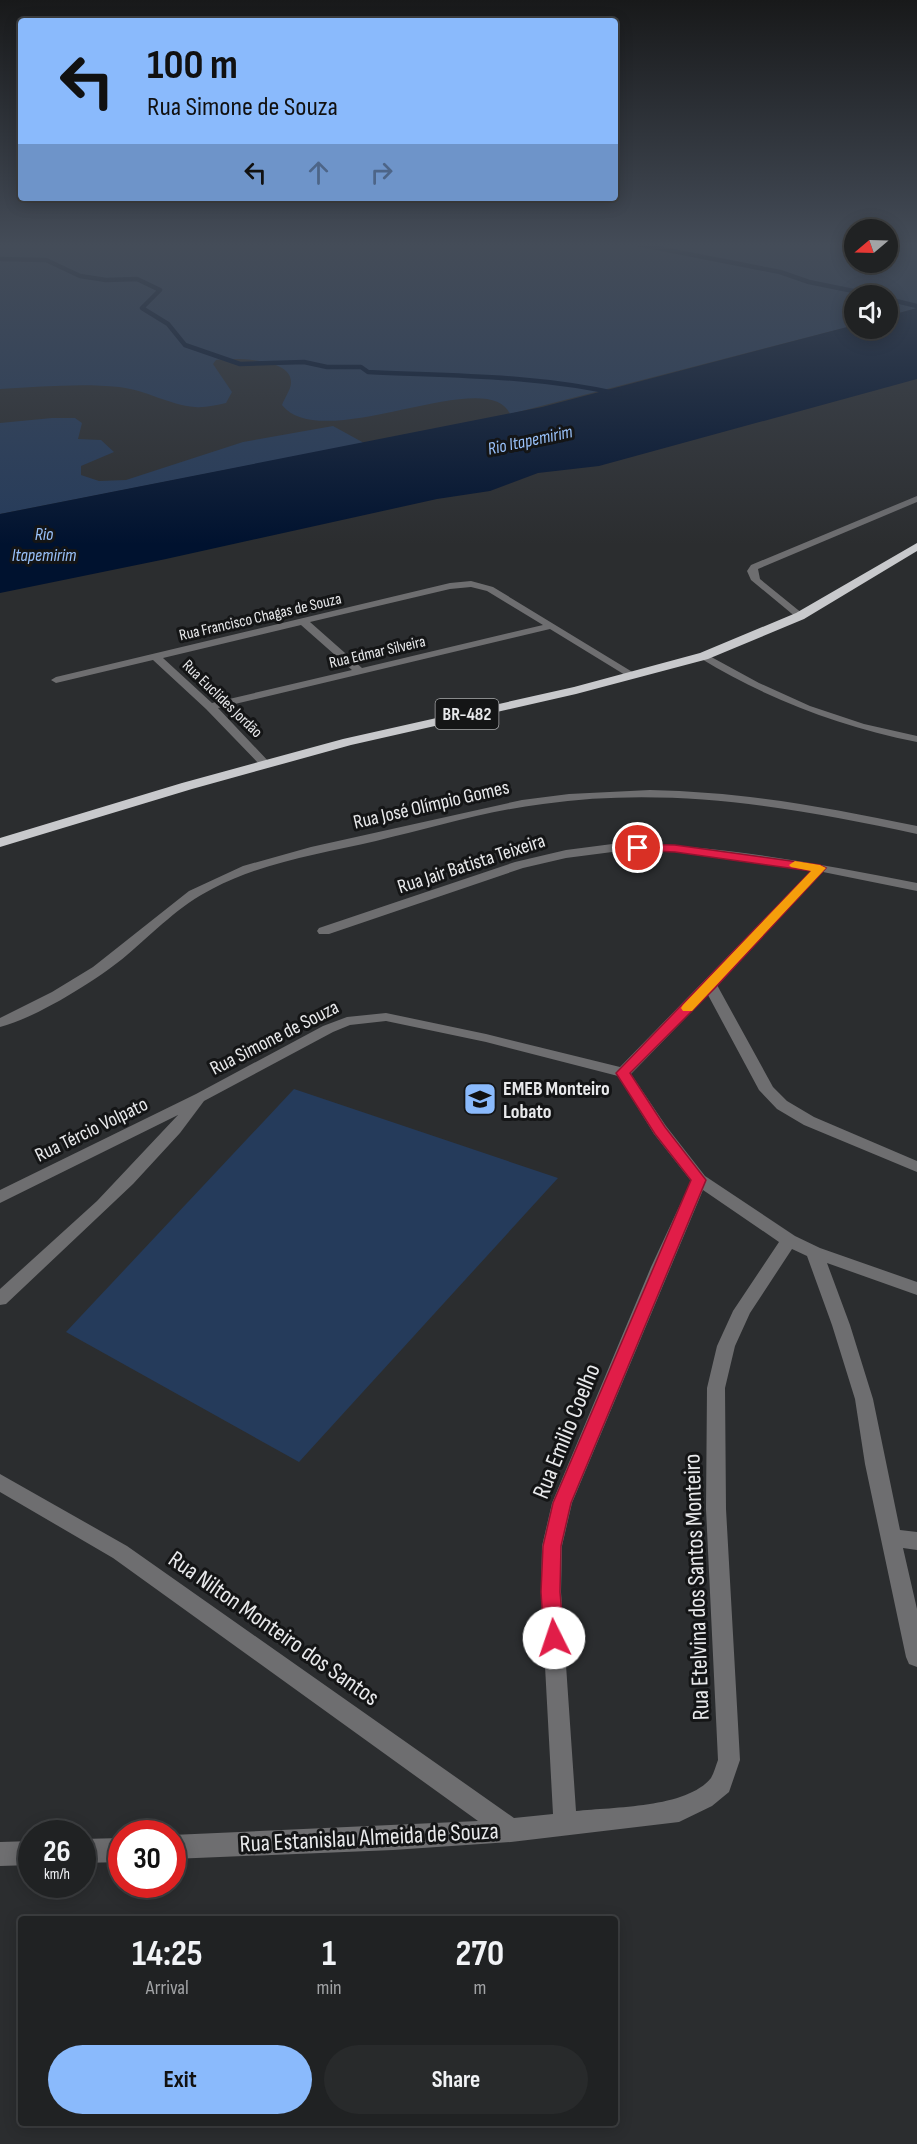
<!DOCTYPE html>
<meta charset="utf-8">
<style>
:root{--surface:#202223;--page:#282a2b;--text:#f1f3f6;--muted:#a2a4a6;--line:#3d3f41;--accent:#8abafc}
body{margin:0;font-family:"Sofia Sans Condensed",sans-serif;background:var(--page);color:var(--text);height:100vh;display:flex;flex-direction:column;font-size:22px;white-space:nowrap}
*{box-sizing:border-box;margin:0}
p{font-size:20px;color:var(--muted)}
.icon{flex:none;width:33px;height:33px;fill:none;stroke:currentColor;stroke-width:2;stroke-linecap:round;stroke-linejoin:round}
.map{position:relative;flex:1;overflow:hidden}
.panel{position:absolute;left:18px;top:1916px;width:600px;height:210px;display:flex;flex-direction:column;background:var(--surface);border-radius:6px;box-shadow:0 3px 15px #0003,0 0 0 2px var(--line)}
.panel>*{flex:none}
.banner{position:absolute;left:18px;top:18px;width:600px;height:183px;border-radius:6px;box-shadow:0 3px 15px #0003,0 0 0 2px var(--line);background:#8abafc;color:#111;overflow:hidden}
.needle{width:39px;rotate:251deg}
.controls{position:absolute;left:844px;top:219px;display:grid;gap:12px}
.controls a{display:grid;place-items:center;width:54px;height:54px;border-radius:50%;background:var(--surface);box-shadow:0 3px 15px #0003,0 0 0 2px var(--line);font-size:30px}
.speed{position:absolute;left:18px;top:1820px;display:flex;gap:12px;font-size:30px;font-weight:700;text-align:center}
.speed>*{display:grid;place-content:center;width:78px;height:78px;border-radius:50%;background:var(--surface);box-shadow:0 3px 15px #0003,0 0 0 2px var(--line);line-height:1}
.speed small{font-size:15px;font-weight:400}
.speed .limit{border:9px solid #d22;background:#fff;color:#111}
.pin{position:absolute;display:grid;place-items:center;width:51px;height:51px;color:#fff;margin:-26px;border:3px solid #fff;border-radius:50%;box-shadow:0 2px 6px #0007}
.me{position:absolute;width:66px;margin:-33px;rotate:356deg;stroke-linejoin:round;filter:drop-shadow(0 0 4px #0008)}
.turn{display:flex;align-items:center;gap:21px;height:126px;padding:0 30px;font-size:27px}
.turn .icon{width:78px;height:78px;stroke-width:2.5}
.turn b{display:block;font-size:42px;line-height:51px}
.lanes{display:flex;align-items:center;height:57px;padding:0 30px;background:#0003;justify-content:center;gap:30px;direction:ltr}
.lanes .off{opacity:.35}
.eta{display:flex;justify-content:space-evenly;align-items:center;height:102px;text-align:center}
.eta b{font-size:36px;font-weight:700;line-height:42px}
.primary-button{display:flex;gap:12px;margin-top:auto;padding:12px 30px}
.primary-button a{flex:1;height:69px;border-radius:36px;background:var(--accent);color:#111;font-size:24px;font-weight:700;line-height:69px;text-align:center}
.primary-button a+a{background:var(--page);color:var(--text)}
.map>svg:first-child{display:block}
</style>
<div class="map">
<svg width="917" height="2144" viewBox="0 0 917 2144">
<rect width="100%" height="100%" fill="#2b2d2f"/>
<!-- green -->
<g fill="#253b5b">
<path d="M0,244H855V262H888V244H917V308L888,316V296H855V325L510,414C488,363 322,456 282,405C284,399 291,389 291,383C293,357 232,358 216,360L213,364L232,392L226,403C216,405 205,408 195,407C169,405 146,390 119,387C80,383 40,387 0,389Z"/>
<polygon points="52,418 75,418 82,423 78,439 101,440 114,452 81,466 81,475 99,481 126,480 243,442 333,426 364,443 0,514 0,423"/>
<polygon points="294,1089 558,1178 299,1462 66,1332"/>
</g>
<!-- water -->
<polygon fill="#00122f" points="917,308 917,379 599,466 538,473 490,491 437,499 166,559 0,593 0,514 542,407 855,325 855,328 888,328 888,316"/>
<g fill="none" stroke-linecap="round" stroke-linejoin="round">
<!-- stream-far1 -->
<g stroke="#00122f" stroke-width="4.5">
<polyline points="637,244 780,272 809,282 878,296"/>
<path d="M0,259L46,260L80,276L106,280L137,279L160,290L142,308L168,324L185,345L240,364L304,362L327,367H361L368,372C452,376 537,375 619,394"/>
<polyline points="888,299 917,306"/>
</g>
<!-- stream -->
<polyline stroke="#00122f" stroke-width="6" points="614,393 619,394"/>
<!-- minor -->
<g fill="#6e6e70" fill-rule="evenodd">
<polygon points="917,496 917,502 758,569 760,579 803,614 803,618 797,618 751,580 747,571 751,565"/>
<path d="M471,581L493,587L639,676L630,678L550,629L218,708L270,763V767H262L206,709L153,660L56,683L51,680L56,677L450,583ZM471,587L487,591L543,625L362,668L310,622L450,589ZM301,625L352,670L212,703L163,658Z"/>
<path d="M704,653L759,683L810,706L864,724L917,736V742C839,726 769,700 700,658V654Z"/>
<path d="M650,790C745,792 825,807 917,826V834C793,807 671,786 543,804C486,811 431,828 376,841C320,854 263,862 212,889C180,905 154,932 127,955C99,979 36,1018 0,1027V1018L52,992L93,967L189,891L243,866L311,847L522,800L569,794Z"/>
<path d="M620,843C720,845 819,864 917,883V891L823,872L717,985L773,1087L787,1101L814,1117L917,1161V1172L804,1125L777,1109L759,1090L708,995L631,1074L666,1126L705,1176L795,1236L820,1248L917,1282V1295L827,1263L850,1325L873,1399L900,1530L917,1532V1550L903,1548L917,1609V1667L909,1664L906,1657L865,1464L855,1399L832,1325L807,1256L792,1249L750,1313L735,1346L725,1388L726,1509L740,1760L729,1792L712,1806L679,1822L511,1842L393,1850L172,1859V1835L478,1821L113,1558L0,1492V1474L127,1546L514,1818L553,1814L541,1592L542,1546L552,1503L651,1267L691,1181L654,1134L618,1076L486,1042L386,1021L350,1025L333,1032L204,1101L180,1133L133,1184L6,1304L0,1305V1289L97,1201L178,1115L0,1203V1190L196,1094L323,1026L347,1017L386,1013L486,1034L620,1067L811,871L675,852L620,851L566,858L523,868L329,934H319L317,931L319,928L515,862L566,850ZM703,1190L779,1242L733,1311L717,1346L707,1388L706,1509L718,1760C716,1765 714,1773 711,1778C687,1808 613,1807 576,1811L561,1592L562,1546L572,1503Z"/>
<polygon points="122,1838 122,1862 82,1863 82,1839"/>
<polygon points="32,1841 32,1865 0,1866 0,1842"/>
</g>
<!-- highway -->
<polygon fill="#c8c9cc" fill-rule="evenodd" points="917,543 917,551 804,619 708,659 576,694 351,745 192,789 0,847 0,838 182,783 343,739 574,687 700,653 796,613"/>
</g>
<!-- sky -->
<linearGradient id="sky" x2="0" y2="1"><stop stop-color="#18191a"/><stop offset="0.45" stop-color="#444c58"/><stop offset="1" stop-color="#444c58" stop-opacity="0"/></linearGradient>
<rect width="917" height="545" fill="url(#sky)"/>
<!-- route -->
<polygon fill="#e11d48" stroke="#92132f" stroke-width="1.5" points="638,844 675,845 820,865 826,868 715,988 630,1073 665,1127 706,1180 571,1503 561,1546 560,1592 564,1638 561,1644 554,1647 547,1644 544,1638 541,1592 543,1546 553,1503 691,1180 655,1134 616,1073 811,871 675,852 634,850 633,848"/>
<!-- slow -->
<polygon fill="#f59e0b" points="795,861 820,865 826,868 692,1011 683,1011 681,1008 683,1005 811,871 791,867 789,865"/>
<!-- icons -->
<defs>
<g id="school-square" transform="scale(1.725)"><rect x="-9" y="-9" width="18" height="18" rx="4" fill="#8abafc" stroke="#141516"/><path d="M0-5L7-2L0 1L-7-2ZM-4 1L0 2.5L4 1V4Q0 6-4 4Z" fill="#111"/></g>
</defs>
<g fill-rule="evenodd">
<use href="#school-square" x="480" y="1099"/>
</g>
<g text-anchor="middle" stroke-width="6" stroke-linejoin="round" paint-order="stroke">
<!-- far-street labels -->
<g font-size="16" fill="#e8e9eb" stroke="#141516">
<text transform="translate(260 616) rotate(-13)" y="6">Rua Francisco Chagas de Souza</text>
<text transform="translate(377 651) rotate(-13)" y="6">Rua Edmar Silveira</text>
<text transform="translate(223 698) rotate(44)" y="6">Rua Euclides Jordão</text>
</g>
<!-- far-water labels -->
<g font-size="18" font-style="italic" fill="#99c1f9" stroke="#141516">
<text transform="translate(530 440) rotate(-12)" y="6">Rio Itapemirim</text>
<text x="44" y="540">Rio<tspan x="44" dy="21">Itapemirim</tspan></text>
</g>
<!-- shield labels -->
<rect fill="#141516" stroke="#a8a9ab" stroke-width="1.5" x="435.5" y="699" width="63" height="30" rx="4.5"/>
<g font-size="18" font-weight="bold" fill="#e8e9eb">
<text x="467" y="720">BR-482</text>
</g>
<!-- street labels -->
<g font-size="20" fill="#e8e9eb" stroke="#141516">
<text transform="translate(431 804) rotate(-13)" y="7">Rua José Olímpio Gomes</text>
<text transform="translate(471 863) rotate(-18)" y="7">Rua Jair Batista Teixeira</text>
<text transform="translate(274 1037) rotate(-27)" y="7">Rua Simone de Souza</text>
<text transform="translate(91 1129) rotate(-26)" y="7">Rua Tércio Volpato</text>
</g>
<!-- poi labels -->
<g font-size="20" font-weight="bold" fill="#e8e9eb" stroke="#141516" text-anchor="start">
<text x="503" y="1095">EMEB Monteiro<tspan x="503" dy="23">Lobato</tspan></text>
</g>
<!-- near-street labels -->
<g font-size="24" fill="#e8e9eb" stroke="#141516">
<text transform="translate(566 1431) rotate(-68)" y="8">Rua Emilio Coelho</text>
<text transform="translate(696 1587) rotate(-92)" y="8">Rua Etelvina dos Santos Monteiro</text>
<text transform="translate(274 1628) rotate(35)" y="8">Rua Nilton Monteiro dos Santos</text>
<text transform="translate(369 1837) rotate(-3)" y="8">Rua Estanislau Almeida de Souza</text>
</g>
</g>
</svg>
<div class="controls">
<a><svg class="needle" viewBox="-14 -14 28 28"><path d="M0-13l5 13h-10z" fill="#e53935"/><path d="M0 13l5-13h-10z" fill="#a2a4a6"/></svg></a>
<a><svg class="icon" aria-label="sound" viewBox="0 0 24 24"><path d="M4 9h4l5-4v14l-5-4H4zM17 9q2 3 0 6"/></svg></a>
</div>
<div class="speed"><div>26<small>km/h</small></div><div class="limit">30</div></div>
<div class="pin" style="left:638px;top:848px;background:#d93025"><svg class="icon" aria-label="arrive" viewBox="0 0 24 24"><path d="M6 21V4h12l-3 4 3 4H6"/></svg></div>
<svg class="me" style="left:554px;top:1638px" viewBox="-20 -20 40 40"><circle r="19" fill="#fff"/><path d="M0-13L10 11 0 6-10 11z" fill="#e11d48"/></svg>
<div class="banner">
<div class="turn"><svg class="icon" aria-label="left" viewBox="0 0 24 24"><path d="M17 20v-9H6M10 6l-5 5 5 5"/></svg><div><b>100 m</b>Rua Simone de Souza</div></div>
<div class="lanes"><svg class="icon" aria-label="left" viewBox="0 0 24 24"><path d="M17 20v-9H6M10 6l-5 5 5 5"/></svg><svg class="icon off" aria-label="ahead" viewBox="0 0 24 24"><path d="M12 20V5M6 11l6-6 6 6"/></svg><svg class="icon off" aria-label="right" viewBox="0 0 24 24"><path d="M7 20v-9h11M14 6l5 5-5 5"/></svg></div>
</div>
<section class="panel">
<div class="eta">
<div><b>14:25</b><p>Arrival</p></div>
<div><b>1</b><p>min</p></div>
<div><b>270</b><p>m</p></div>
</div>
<div class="primary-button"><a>Exit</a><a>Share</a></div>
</section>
</div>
